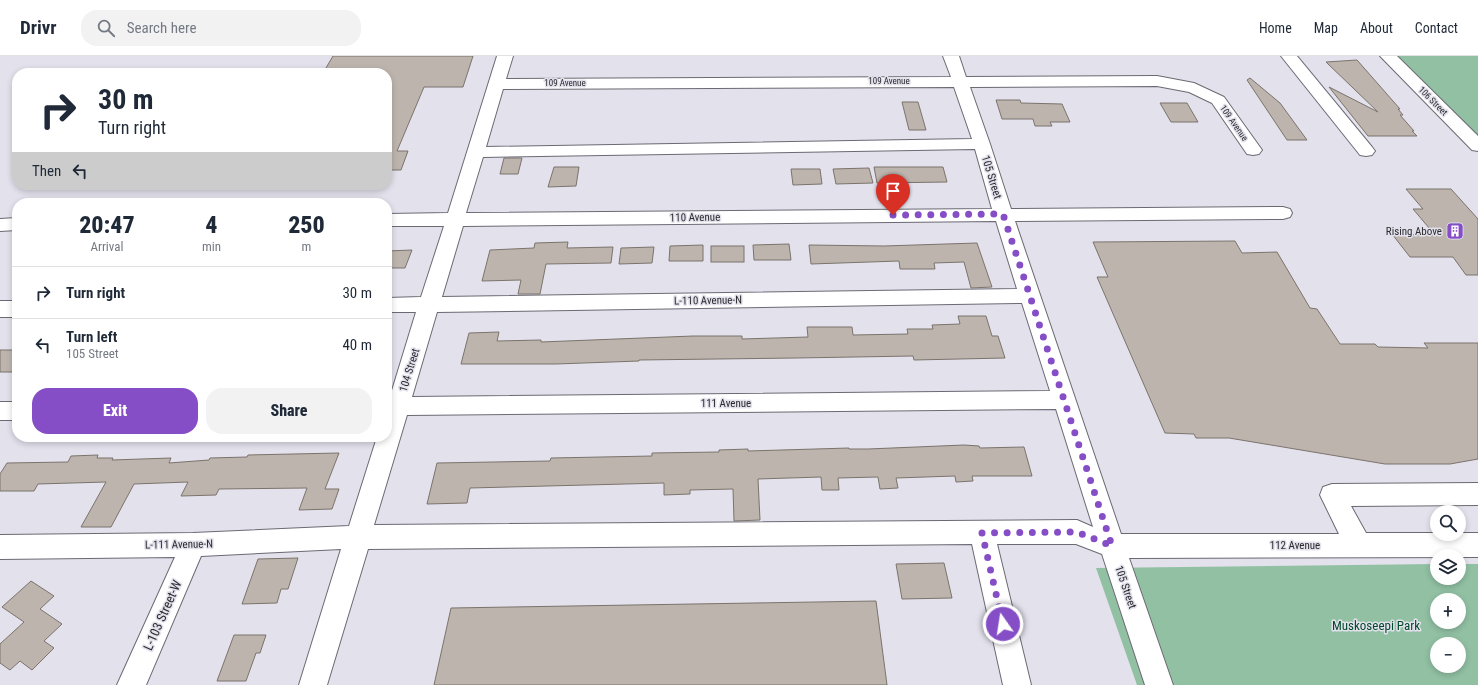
<!DOCTYPE html>
<meta charset="utf-8">
<style>
:root{--surface:#fff;--page:#f2f2f3;--text:#1f2937;--muted:#747a83;--line:#e0e1e3;--accent:#854ec6}
body{margin:0;font-family:"Roboto Condensed",sans-serif;background:var(--page);color:var(--text);height:100vh;display:flex;flex-direction:column;font-size:15px;white-space:nowrap}
*{box-sizing:border-box;margin:0}
p{font-size:13px;color:var(--muted)}
.icon{flex:none;width:22px;height:22px;fill:none;stroke:currentColor;stroke-width:2;stroke-linecap:round;stroke-linejoin:round}
.map{position:relative;flex:1;overflow:hidden}
.sheet{position:absolute;left:12px;top:142px;width:380px;height:244px;display:flex;flex-direction:column;background:var(--surface);border-radius:16px;box-shadow:0 2px 6px #0003}
.sheet>*{flex:none}
.banner{position:absolute;left:12px;top:12px;width:380px;height:122px;border-radius:16px;box-shadow:0 2px 6px #0003;background:#fff;color:var(--text);overflow:hidden}
.tools{position:absolute;left:1430px;top:449px;display:grid;gap:8px}
.tools a{display:grid;place-items:center;width:36px;height:36px;border-radius:50%;background:var(--surface);box-shadow:0 2px 6px #0003;font-size:20px}
.pin{position:absolute;display:grid;place-items:center;width:34px;height:34px;color:#fff;margin:-41px -17px;border-radius:50% 50% 50% 0;rotate:-45deg;box-shadow:0 0 4px #0007}
.pin .icon{rotate:45deg}
.me{position:absolute;width:44px;margin:-22px;rotate:347deg;stroke-linejoin:round;filter:drop-shadow(0 0 3px #0008)}
.turn{display:flex;align-items:center;gap:14px;height:84px;padding:0 20px;font-size:18px}
.turn .icon{width:52px;height:52px;stroke-width:2.5}
.turn b{display:block;font-size:28px;line-height:34px}
.then{display:flex;align-items:center;height:38px;padding:0 20px;background:#0003;gap:8px;font-size:15px}
.eta{display:flex;justify-content:space-evenly;align-items:center;height:68px;text-align:center}
.eta b{font-size:24px;font-weight:800;line-height:28px}
.cta{display:flex;gap:8px;margin-top:auto;padding:8px 20px}
.cta a{flex:1;height:46px;border-radius:16px;background:var(--accent);color:#fff;font-size:16px;font-weight:800;line-height:46px;text-align:center}
.cta a+a{background:var(--page);color:var(--text)}
ul{padding:0;list-style:none}
li{display:flex;align-items:center;gap:12px;height:52px;padding:0 20px;border-top:1px solid var(--line)}
li div{flex:1}
li b{display:block;font-size:15px}
li em{font-style:normal}
header{display:flex;align-items:center;gap:24px;box-sizing:border-box;height:56px;padding:0 20px;background:var(--surface);border-bottom:1px solid var(--line)}
header strong{font-size:19px}
nav{display:flex;gap:22px;margin-inline-start:auto;font-size:14px}
.search{width:280px;height:36px;background:var(--page);display:flex;align-items:center;gap:10px;box-sizing:border-box;padding:0 14px;border-radius:16px;color:var(--muted);font-size:15px}
.map>svg:first-child{display:block}
</style>
<header>
<strong>Drivr</strong>
<div class="search"><svg class="icon" aria-label="search" viewBox="0 0 24 24"><circle cx="10" cy="10" r="6"/><path d="M15 15l6 6"/></svg>Search here</div>
<nav><a>Home</a><a>Map</a><a>About</a><a>Contact</a></nav>
</header>
<div class="map">
<svg width="1478" height="629" viewBox="0 0 1478 629">
<rect width="100%" height="100%" fill="#e2e1ec"/>
<!-- green -->
<g fill="#91c0a3" fill-rule="evenodd">
<polygon points="1388,0 1478,0 1478,96 1469,88"/>
<path d="M1437,508V522H1459V508H1478V629H1137L1096,512ZM1437,544H1459V566H1437ZM1437,588H1459V610H1437Z"/>
</g>
<!-- building -->
<g fill="#bdb4ad" stroke="#7b736c">
<polygon points="333,0 473,0 463,31 424,31 397,95 408,95 401,114 390,114 387,119 387,17 323,17"/>
<polygon points="1357,4 1400,53 1398,53 1403,59 1400,59 1414,75 1412,75 1417,80 1368,80 1329,31 1378,56 1326,6"/>
<polygon points="1250,22 1280,47 1307,84 1287,84 1247,24"/>
<polygon points="996,44 1020,44 1021,47 1062,48 1070,66 1050,66 1052,70 1035,70 1033,63 1002,63"/>
<polygon points="902,46 918,46 926,74 909,74"/>
<polygon points="1160,47 1187,47 1198,66 1171,66"/>
<polygon points="504,102 522,102 518,118 500,118"/>
<polygon points="554,111 579,111 576,130 548,131"/>
<polygon points="874,111 943,111 947,126 877,127"/>
<polygon points="869,112 873,127 836,128 833,113"/>
<polygon points="791,113 820,113 822,128 793,129"/>
<polygon points="1406,133 1451,133 1478,163 1478,219 1466,219 1453,201 1410,201 1392,178 1435,179 1413,153 1423,153"/>
<polygon points="1235,185 1242,197 1277,196 1310,252 1317,253 1340,288 1375,288 1378,291 1428,292 1424,287 1478,287 1478,403 1450,408 1385,408 1229,382 1196,382 1194,378 1165,377 1097,221 1108,221 1093,186"/>
<polygon points="568,186 567,192 613,191 611,207 546,208 540,238 518,238 521,224 482,225 490,194 534,192 535,187"/>
<polygon points="977,187 992,231 971,232 964,206 934,207 935,213 900,213 899,205 811,208 809,189 884,190"/>
<polygon points="789,188 791,204 754,204 753,189"/>
<polygon points="703,189 703,205 669,205 670,190"/>
<rect x="711" y="190" width="33" height="16"/>
<polygon points="654,191 652,207 619,208 621,192"/>
<polygon points="412,194 405,212 387,212 387,195"/>
<polygon points="958,260 986,260 992,280 998,280 1005,302 914,304 913,300 796,302 639,304 639,305 556,308 461,308 469,277 499,276 497,285 541,284 541,286 693,280 742,280 742,283 808,281 807,271 852,271 853,279 908,278 907,273 933,273 932,269 960,268"/>
<rect x="0" y="294" width="17" height="22"/>
<polygon points="964,389 979,390 980,392 1024,391 1032,420 972,420 973,425 956,426 955,420 896,422 898,432 880,433 878,421 838,422 839,434 822,434 821,421 758,423 760,464 734,465 733,433 690,434 690,438 664,439 664,427 470,432 467,447 427,448 437,407 550,405 551,402 652,400 652,397 719,396 719,394 748,393 748,395 849,392 849,393 868,393"/>
<polygon points="339,397 325,433 339,433 332,453 299,454 307,432 219,433 216,439 181,440 188,426 134,428 111,471 81,471 106,426 38,428 34,435 0,435 0,418 7,407 68,406 71,400 98,399 97,402 113,402 112,404 171,402 169,407 209,404 210,402 247,401 248,399"/>
<polygon points="298,502 288,533 281,533 277,547 242,548 258,503"/>
<polygon points="944,507 952,542 902,543 896,508"/>
<polygon points="31,525 54,540 40,553 62,568 44,585 54,592 32,614 20,605 10,614 0,607 0,588 24,566 2,551"/>
<polygon points="876,545 887,629 434,629 451,552"/>
<polygon points="234,579 266,579 260,597 256,597 246,625 217,625"/>
</g>
<g fill="none" stroke-linecap="round" stroke-linejoin="round">
<!-- minor casing -->
<g stroke="#6b6a73" stroke-width="2">
<g id="minor">
<path d="M497,0H513L506,23L951,21L943,0H959L966,21L1157,20L1194,27L1224,41L1262,94L1259,98L1253,99L1247,98L1212,47L1189,36L1157,30L970,31L990,88L1011,153L1283,151L1290,153L1292,157L1290,161L1283,163L1015,165L1121,478H1339L1320,439L1323,431L1332,428L1478,427V449L1351,450L1366,477H1478V501L1129,502L1173,629H1145L1102,498L1076,488H997L1031,629H1003L972,488L368,493L327,629H299L341,493L201,500L146,629H117L175,501L0,503V479L193,477L349,470L377,381H387V341H390L416,256H387V242L421,241L444,170H387V158L448,157ZM954,31L972,83L486,91L503,33ZM975,93L992,153L466,157L483,101ZM996,165L1017,233L442,241L463,170ZM1022,247L1050,335L412,341L437,256ZM1056,353L1093,471L1077,464L374,469L407,359Z"/>
<polygon points="1281,0 1297,0 1372,91 1375,95 1372,99 1366,100 1360,99"/>
<polygon points="1380,0 1397,0 1478,80 1478,95 1472,94"/>
<polygon points="17,162 17,174 0,175 0,163"/>
<rect x="0" y="245" width="17" height="16"/>
<rect x="0" y="346" width="17" height="18"/>
</g>
</g>
<!-- minor -->
<use href="#minor" fill="#fff" fill-rule="evenodd"/>
</g>
<g fill="none" stroke-linecap="round" stroke-linejoin="round">
<!-- route -->
<polyline stroke="#854ec6" stroke-width="7" stroke-dasharray="0 12.6" points="893,159 1003,158 1112,490 1077,476 982,477 1003,568"/>
</g>
<!-- icons -->
<defs>
<g id="building-square" transform="scale(0.9)"><rect x="-9" y="-9" width="18" height="18" rx="4" fill="#854ec6" stroke="#e2e1ec"/><path d="M-4-6H4V6H1V3H-1V6H-4ZM-2.5-4.3h1.7v1.8h-1.7ZM.8-4.3h1.7v1.8H.8ZM-2.5-1h1.7V.8h-1.7ZM.8-1h1.7V.8H.8Z" fill="#fff"/></g>
</defs>
<g fill-rule="evenodd">
<use href="#building-square" x="1455" y="175"/>
</g>
<g text-anchor="middle" stroke-width="3" stroke-linejoin="round" paint-order="stroke">
<!-- far-street labels -->
<g font-size="9" fill="#2b2a2e" stroke="#e2e1ec">
<text x="889" y="28">109 Avenue</text>
<text x="565" y="30">109 Avenue</text>
<text transform="translate(1433 45) rotate(45)" y="3">106 Street</text>
<text transform="translate(1234 67) rotate(55)" y="3">109 Avenue</text>
</g>
<!-- street labels -->
<g font-size="11" fill="#2b2a2e" stroke="#e2e1ec">
<text transform="translate(992 121) rotate(73)" y="4">105 Street</text>
<text transform="translate(695 161) rotate(-1)" y="4">110 Avenue</text>
<text transform="translate(708 244) rotate(-1)" y="4">L-110 Avenue-N</text>
<text transform="translate(409 314) rotate(-73)" y="4">104 Street</text>
<text x="726" y="351">111 Avenue</text>
<text transform="translate(179 488) rotate(-1)" y="4">L-111 Avenue-N</text>
<text x="1295" y="493">112 Avenue</text>
<text transform="translate(1126 531) rotate(71)" y="4">105 Street</text>
</g>
<!-- poi labels -->
<g font-size="11" fill="#2b2a2e" stroke="#e2e1ec" text-anchor="end">
<text x="1442" y="179">Rising Above</text>
</g>
<!-- near-street labels -->
<g font-size="13" fill="#2b2a2e" stroke="#e2e1ec">
<text transform="translate(162 559) rotate(-66)" y="5">L-103 Street-W</text>
</g>
<!-- near-park labels -->
<g font-size="13" fill="#00492a" stroke="#e2e1ec">
<text x="1376" y="574">Muskoseepi Park</text>
</g>
</g>
</svg>
<div class="tools">
<a><svg class="icon" aria-label="search" viewBox="0 0 24 24"><circle cx="10" cy="10" r="6"/><path d="M15 15l6 6"/></svg></a>
<a><svg class="icon" aria-label="layers" viewBox="0 0 24 24"><path d="M12 4l9 5-9 5-9-5zM3 14l9 5 9-5"/></svg></a>
<a>+</a>
<a>−</a>
</div>
<div class="pin" style="left:893px;top:159px;background:#d93025"><svg class="icon" aria-label="arrive" viewBox="0 0 24 24"><path d="M6 21V4h12l-3 4 3 4H6"/></svg></div>
<svg class="me" style="left:1003px;top:568px" viewBox="-20 -20 40 40"><circle r="17" fill="#854ec6" stroke="#fff" stroke-width="3"/><path d="M0-11L8 9 0 5-8 9z" fill="#fff"/></svg>
<div class="banner">
<div class="turn"><svg class="icon" aria-label="right" viewBox="0 0 24 24"><path d="M7 20v-9h11M14 6l5 5-5 5"/></svg><div><b>30 m</b>Turn right</div></div>
<div class="then">Then<svg class="icon" aria-label="left" viewBox="0 0 24 24"><path d="M17 20v-9H6M10 6l-5 5 5 5"/></svg></div>
</div>
<section class="sheet">
<div class="eta">
<div><b>20:47</b><p>Arrival</p></div>
<div><b>4</b><p>min</p></div>
<div><b>250</b><p>m</p></div>
</div>
<ul>
<li><svg class="icon" aria-label="right" viewBox="0 0 24 24"><path d="M7 20v-9h11M14 6l5 5-5 5"/></svg><div><b>Turn right</b></div><em>30 m</em></li>
<li><svg class="icon" aria-label="left" viewBox="0 0 24 24"><path d="M17 20v-9H6M10 6l-5 5 5 5"/></svg><div><b>Turn left</b><p>105 Street</p></div><em>40 m</em></li>
</ul>
<div class="cta"><a>Exit</a><a>Share</a></div>
</section>
</div>
